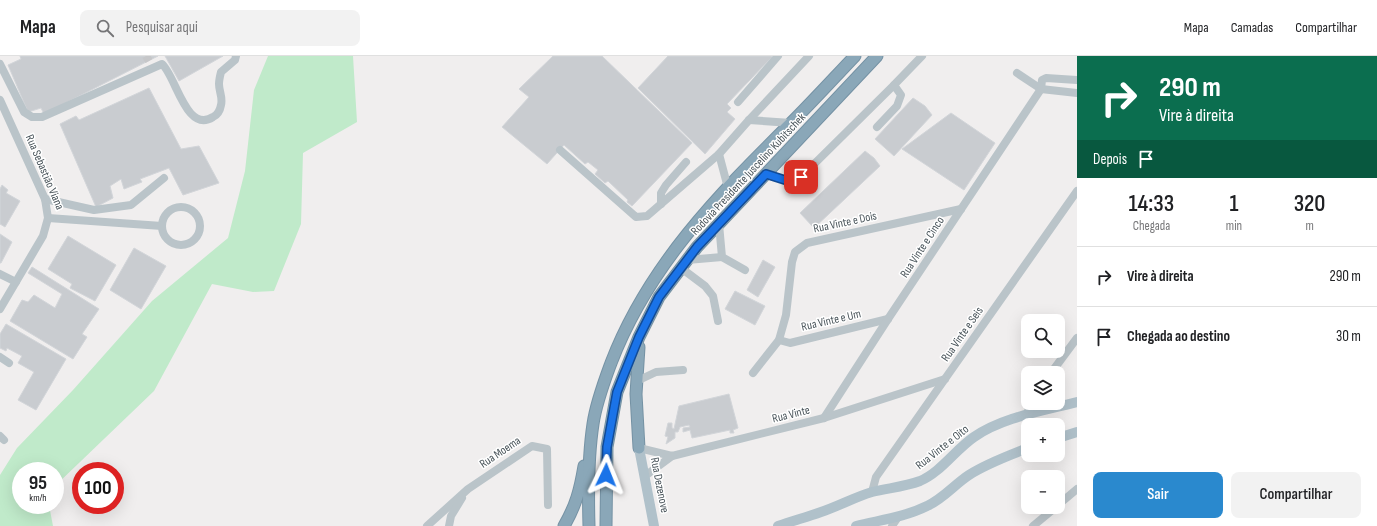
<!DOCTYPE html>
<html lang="pt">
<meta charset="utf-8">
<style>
:root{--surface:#fff;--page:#f2f2f2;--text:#202124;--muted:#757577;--line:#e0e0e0;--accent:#2a89ce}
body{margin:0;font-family:"Sofia Sans Condensed",sans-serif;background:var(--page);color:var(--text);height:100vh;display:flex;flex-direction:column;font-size:15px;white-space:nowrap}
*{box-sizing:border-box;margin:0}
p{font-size:13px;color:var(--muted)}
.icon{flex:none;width:22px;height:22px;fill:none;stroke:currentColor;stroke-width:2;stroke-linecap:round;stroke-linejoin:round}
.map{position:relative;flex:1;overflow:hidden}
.details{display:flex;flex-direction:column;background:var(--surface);width:300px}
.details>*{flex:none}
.top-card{background:#0b6e4f;color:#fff;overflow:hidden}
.tools{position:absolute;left:1021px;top:258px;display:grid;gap:8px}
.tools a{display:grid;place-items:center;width:44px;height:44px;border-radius:8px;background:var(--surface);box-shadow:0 4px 16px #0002;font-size:20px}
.speed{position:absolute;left:12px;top:406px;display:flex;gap:8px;font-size:20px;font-weight:700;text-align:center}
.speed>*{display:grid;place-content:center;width:52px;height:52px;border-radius:50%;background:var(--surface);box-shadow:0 4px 16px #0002;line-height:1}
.speed small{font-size:10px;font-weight:400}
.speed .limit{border:6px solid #d22;background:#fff;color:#111}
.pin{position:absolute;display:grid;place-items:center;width:34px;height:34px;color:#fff;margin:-17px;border-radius:8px;box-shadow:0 2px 6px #0006}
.me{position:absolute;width:44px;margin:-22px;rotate:2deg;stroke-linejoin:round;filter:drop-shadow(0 0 3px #0008)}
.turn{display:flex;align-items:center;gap:14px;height:84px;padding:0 16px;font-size:18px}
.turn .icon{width:52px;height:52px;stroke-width:2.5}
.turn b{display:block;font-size:28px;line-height:34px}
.then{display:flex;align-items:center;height:38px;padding:0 16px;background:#0003;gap:8px;font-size:15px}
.eta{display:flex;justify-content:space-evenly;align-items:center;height:68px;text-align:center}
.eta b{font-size:24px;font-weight:600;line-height:28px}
.action{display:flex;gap:8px;margin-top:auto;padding:8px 16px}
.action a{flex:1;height:46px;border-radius:8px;background:var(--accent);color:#fff;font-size:16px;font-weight:600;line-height:46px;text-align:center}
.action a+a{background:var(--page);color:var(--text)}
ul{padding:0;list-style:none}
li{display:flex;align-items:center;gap:12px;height:60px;padding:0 16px;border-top:1px solid var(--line)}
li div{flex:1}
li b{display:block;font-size:15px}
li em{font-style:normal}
header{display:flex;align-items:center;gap:24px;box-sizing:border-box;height:56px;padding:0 20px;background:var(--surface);border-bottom:1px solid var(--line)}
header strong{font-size:19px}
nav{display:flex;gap:22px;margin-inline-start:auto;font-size:14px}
.search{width:280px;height:36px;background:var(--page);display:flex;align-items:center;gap:10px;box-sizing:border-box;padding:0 14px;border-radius:8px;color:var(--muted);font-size:15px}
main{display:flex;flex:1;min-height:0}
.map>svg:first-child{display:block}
</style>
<header>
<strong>Mapa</strong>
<div class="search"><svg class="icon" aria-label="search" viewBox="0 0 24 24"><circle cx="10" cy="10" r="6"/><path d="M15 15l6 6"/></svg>Pesquisar aqui</div>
<nav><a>Mapa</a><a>Camadas</a><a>Compartilhar</a></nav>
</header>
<main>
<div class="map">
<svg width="1077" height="470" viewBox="0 0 1077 470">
<rect width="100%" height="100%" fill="#f0eeee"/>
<!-- green -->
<polygon fill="#c0eaca" points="268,0 353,0 357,66 303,97 301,168 274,235 253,236 212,228 154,335 55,430 55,415 21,415 21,449 49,449 53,470 0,470 0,419 17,392 73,334 152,245 228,182 245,115 254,34"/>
<!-- building -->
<g fill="#c9ccd0" stroke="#d2d5d9">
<polygon points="20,0 158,0 44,58 41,52 28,56 8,9 21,3"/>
<polygon points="165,0 223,0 179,25"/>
<polygon points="553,0 602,0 692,87 632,150 627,146 628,144 608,125 605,127 595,118 598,114 588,106 585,108 564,89 547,108 502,71 529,41 519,33"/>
<polygon points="668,0 771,0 772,1 727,48 731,52 727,56 735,63 705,98 638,32"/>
<polygon points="149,32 181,93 199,90 219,127 183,139 169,112 140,123 142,126 124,133 121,123 110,130 113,142 96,151 60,68 76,60 79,64"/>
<polygon points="913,42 925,50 932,59 894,100 875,83"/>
<polygon points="951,57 995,87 964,134 902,93"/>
<polygon points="865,95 874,102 880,110 814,172 800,157"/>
<polygon points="2,129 8,134 6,137 20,145 5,171 0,168 0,133"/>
<polygon points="0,178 12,186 1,207 0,207"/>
<polygon points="68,180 116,209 95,245 70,232 72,228 48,213"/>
<polygon points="134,192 166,210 141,253 110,234"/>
<polygon points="763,204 775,211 758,241 747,234"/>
<polygon points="32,211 99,253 82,278 87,281 73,303 10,265 22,244 28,246 34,239 55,252 62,238 28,217"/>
<polygon points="735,235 765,250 755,269 725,253"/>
<polygon points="6,268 66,303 36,354 18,344 34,316 18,307 22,300 7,292 6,295 0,292 0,278"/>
<polygon points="729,338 738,372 733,374 734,377 730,377 730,374 692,382 690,374 683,376 683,372 690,371 689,369 680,371 678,376 675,376 675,382 666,388 668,381 665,380 668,367 672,367 672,372 674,373 679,350"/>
</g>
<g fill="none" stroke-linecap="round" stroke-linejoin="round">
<!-- minor-tunnel -->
<polyline stroke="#c6c7c9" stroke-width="8" stroke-dasharray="8 4" stroke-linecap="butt" points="146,0 149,5"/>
<!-- highway casing -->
<g stroke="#7592a4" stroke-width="13">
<g id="highway">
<polyline points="639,291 636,338 639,392"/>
<path d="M564,470C576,449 580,434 584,410"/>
<path d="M589,470C588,436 588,401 593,368C596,347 604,326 611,307C648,210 718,139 791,67C813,45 834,22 855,0"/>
<polyline points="606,470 607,391 617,336 639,281 659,241 697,191 877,0"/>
</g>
</g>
<!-- minor -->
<g stroke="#bac4c9" stroke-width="8">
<path d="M0,8L24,56L32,61H42L162,8C176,20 186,78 213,61C217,59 220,55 221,49C223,41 219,36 219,28C219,24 220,20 221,16L235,4L236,0"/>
<polyline points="1017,17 1041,33 1077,37"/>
<polyline points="894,29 922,0"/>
<polyline points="0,44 45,143 48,162 43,180 0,253"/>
<polyline points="738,46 778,0"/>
<polyline points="749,64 791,67"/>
<polyline points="560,94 636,161 647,160 719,98 749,64 809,0"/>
<polyline points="719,98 728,132"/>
<polyline points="766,118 788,125 801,121 894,29 901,39 897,50 877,71"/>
<polyline points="45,143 94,154 131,149 164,122"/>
<polyline points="661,148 661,137 666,129 686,106"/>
<circle cx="181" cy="170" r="19"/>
<polyline points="48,162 162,170"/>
<polyline points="719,168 722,201 745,214"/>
<polyline points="687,204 722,201"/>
<polyline points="681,212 705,230 713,240 718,265"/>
<polyline points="0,218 16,226"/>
<polyline points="779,284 790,287 888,263"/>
<polyline points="0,301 9,307"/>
<polyline points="753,317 779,284 786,259 792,206 795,196 807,187 961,153"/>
<polyline points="1051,317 1077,282"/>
<polyline points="637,325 656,316 683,314"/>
<polyline points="1027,358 1031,347"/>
<polyline points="824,362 888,263 1041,33 1042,24 1046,22 1077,24"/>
<polyline points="0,380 4,384"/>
<polyline points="639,392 672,400 824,362 945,323"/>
<polyline points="645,420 672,400"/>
<polyline points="872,436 876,421 1077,135"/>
<polyline points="1058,449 1077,433"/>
<polyline points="427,470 468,433 532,390 547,393 548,449"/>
<polyline points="449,470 451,460 462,442"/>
<polyline points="892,470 898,461"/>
<polyline points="1033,470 1056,451"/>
</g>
<!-- major -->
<g stroke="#b0c1ca" stroke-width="10">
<polyline points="1058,382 1077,376"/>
<polyline points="639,392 654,470"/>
<path d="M778,470C792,465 807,461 821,456C839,450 855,441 872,436C888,432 904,431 920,425C941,416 955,394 974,381C1003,361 1043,355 1077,346"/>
<path d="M856,470C880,464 905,461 927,450C943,443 955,428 969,419C988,407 1008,400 1028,392"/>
</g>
<!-- highway -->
<use href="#highway" stroke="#8aa7b8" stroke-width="11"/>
</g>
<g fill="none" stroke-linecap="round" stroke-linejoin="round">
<!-- route casing -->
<g stroke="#114b97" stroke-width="10">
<polyline id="route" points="606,419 607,391 617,336 639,281 659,241 697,191 766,118 788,125 801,121"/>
</g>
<!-- route -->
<use href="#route" stroke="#1a73e8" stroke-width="7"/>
</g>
<g text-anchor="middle" stroke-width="3" stroke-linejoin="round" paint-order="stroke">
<!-- street labels -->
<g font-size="12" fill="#485359" stroke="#fff">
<text transform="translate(45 116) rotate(67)" y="4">Rua Sebastião Viana</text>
<text transform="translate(748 118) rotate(-47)" y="4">Rodovia Presidente Juscelino Kubitschek</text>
<text transform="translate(845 166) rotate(-12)" y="4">Rua Vinte e Dois</text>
<text transform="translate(922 191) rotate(-57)" y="4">Rua Vinte e Cinco</text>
<text transform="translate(831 264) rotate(-13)" y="4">Rua Vinte e Um</text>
<text transform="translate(962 278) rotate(-55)" y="4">Rua Vinte e Seis</text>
<text transform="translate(791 358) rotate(-14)" y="4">Rua Vinte</text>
<text transform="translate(942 391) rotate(-38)" y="4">Rua Vinte e Oito</text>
<text transform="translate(500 396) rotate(-34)" y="4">Rua Moema</text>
<text transform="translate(660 429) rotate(79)" y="4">Rua Dezenove</text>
</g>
</g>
</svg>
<div class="tools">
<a><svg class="icon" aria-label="search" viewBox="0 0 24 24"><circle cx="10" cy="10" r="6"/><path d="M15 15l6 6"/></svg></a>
<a><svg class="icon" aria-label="layers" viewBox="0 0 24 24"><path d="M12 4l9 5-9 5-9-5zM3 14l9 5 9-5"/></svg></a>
<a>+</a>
<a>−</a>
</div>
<div class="speed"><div>95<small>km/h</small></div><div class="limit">100</div></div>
<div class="pin" style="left:801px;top:121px;background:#d93025"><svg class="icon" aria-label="arrive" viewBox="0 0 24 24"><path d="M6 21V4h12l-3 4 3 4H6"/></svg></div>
<svg class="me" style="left:606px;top:419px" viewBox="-20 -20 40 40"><path d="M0-17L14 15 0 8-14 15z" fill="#1a73e8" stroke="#fff" stroke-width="4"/></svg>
</div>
<section class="details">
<div class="top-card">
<div class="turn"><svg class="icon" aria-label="right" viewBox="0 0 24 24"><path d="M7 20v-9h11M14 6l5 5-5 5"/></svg><div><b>290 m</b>Vire à direita</div></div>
<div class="then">Depois<svg class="icon" aria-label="arrive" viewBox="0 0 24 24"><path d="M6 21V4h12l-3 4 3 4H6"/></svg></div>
</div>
<div class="eta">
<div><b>14:33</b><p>Chegada</p></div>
<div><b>1</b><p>min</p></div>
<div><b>320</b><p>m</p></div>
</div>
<ul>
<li><svg class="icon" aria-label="right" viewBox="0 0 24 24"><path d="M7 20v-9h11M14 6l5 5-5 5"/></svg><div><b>Vire à direita</b></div><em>290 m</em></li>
<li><svg class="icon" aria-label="arrive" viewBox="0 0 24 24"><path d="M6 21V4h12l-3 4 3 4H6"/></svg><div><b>Chegada ao destino</b></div><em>30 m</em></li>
</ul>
<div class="action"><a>Sair</a><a>Compartilhar</a></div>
</section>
</main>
